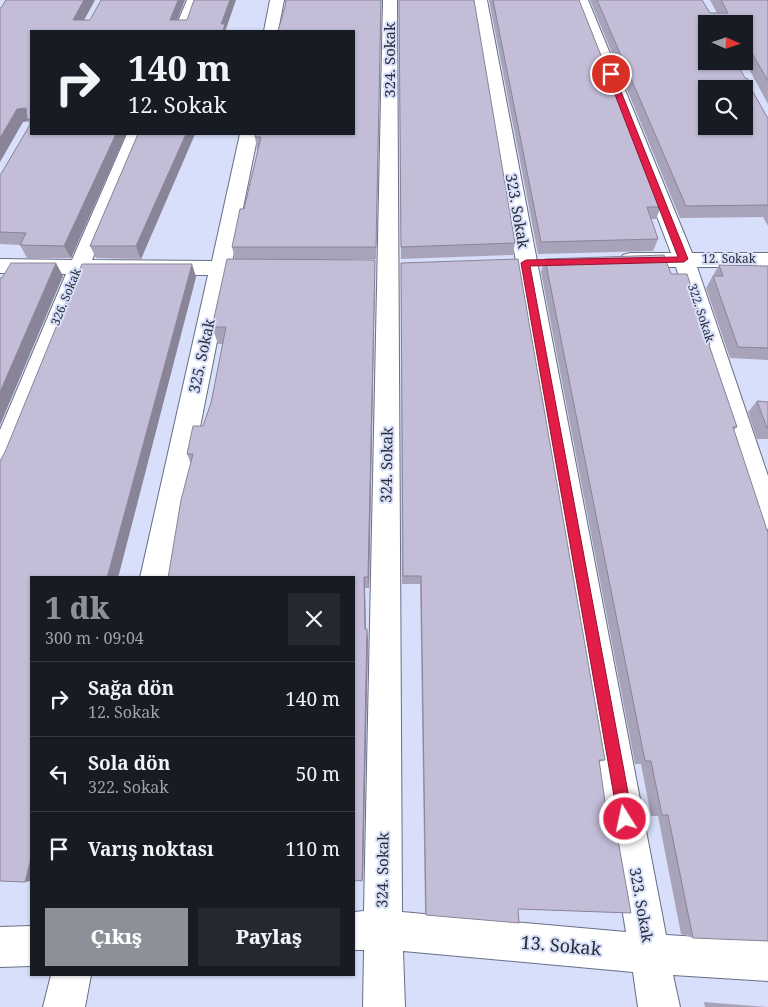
<!DOCTYPE html>
<html lang="tr">
<meta charset="utf-8">
<style>
:root{--surface:#171b24;--page:#242831;--text:#f1f3f6;--muted:#9ea1a6;--line:#363941;--accent:#8c9099}
body{margin:0;font-family:"Noto Serif",serif;background:var(--page);color:var(--text);height:100vh;display:flex;flex-direction:column;font-size:19px;white-space:nowrap}
*{box-sizing:border-box;margin:0}
p{font-size:16px;color:var(--muted)}
.icon{flex:none;width:28px;height:28px;fill:none;stroke:currentColor;stroke-width:2;stroke-linecap:round;stroke-linejoin:round}
.map{position:relative;flex:1;overflow:hidden}
.side{position:absolute;left:30px;top:576px;width:325px;height:400px;display:flex;flex-direction:column;background:var(--surface);border-radius:0px;box-shadow:0 1px 4px #0004}
.side>*{flex:none}
.guide{position:absolute;left:30px;top:30px;width:325px;height:105px;border-radius:0px;box-shadow:0 1px 4px #0004;background:#171b24;color:var(--text);overflow:hidden}
.needle{width:32px;rotate:93deg}
.buttons{position:absolute;left:698px;top:15px;display:grid;gap:10px}
.buttons a{display:grid;place-items:center;width:55px;height:55px;border-radius:0px;background:var(--surface);box-shadow:0 1px 4px #0004;font-size:25px}
.pin{position:absolute;display:grid;place-items:center;width:42px;height:42px;color:#fff;margin:-21px;border:2px solid #fff;border-radius:50%;box-shadow:0 1px 5px #0007}
.me{position:absolute;width:55px;margin:-28px;rotate:350deg;stroke-linejoin:round;filter:drop-shadow(0 0 4px #0008)}
.turn{display:flex;align-items:center;gap:18px;height:105px;padding:0 15px;font-size:22px}
.turn .icon{width:65px;height:65px;stroke-width:2.5}
.turn b{display:block;font-size:35px;line-height:42px}
.round{display:grid;place-items:center;flex:none;width:52px;height:52px;border-radius:0px;background:var(--page)}
.overview{display:flex;align-items:center;justify-content:space-between;height:85px;padding:0 15px}
h1{font-size:30px;font-weight:800;line-height:38px;color:var(--accent)}
.primary-button{display:flex;gap:10px;margin-top:auto;padding:10px 15px}
.primary-button a{flex:1;height:58px;border-radius:0px;background:var(--accent);color:#fff;font-size:20px;font-weight:800;line-height:58px;text-align:center}
.primary-button a+a{background:var(--page);color:var(--text)}
ul{padding:0;list-style:none}
li{display:flex;align-items:center;gap:15px;height:75px;padding:0 15px;border-top:1px solid var(--line)}
li div{flex:1}
li b{display:block;font-size:19px}
li em{font-style:normal}
.map>svg:first-child{display:block}
</style>
<div class="map">
<svg width="768" height="1007" viewBox="0 0 768 1007">
<rect width="100%" height="100%" fill="#d7dffa"/>
<g fill="none" stroke-linecap="round" stroke-linejoin="round">
<!-- minor casing -->
<g stroke="#676f86" stroke-width="2">
<g id="minor">
<polygon points="187,0 201,0 188,31 174,31"/>
<polygon points="270,0 284,0 278,31 264,31"/>
<polygon points="383,0 397,0 402,912 626,932 473,0 487,0 666,935 768,941 768,981 673,975 680,1007 638,1007 633,972 403,951 405,1007 363,1007 364,950 354,950 354,912 364,911"/>
<polygon points="574,0 588,0 692,253 768,253 768,267 697,267 768,476 768,529 758,526 754,517 676,267 630,267 623,265 620,260 623,255 630,253 671,253"/>
<polygon points="127,134 145,134 92,260 212,261 240,134 258,134 232,262 262,262 269,264 273,269 269,274 262,276 230,276 170,578 140,578 208,275 87,274 13,462 9,470 0,473 0,430 66,274 0,273 0,259 72,260"/>
<polygon points="31,926 31,966 0,967 0,927"/>
<polygon points="51,975 91,975 85,1007 43,1007"/>
</g>
</g>
<!-- minor -->
<use href="#minor" fill="#fff" fill-rule="evenodd"/>
</g>
<!-- wall -->
<g fill="#a9a3ba">
<polygon points="6,0 95,0 84,20 178,20 226,29 31,134 126,134 71,258 27,258 20,245 0,244 0,175 1,174 30,125 28,121 23,122 1,8"/>
<polygon points="381,0 376,259 296,259 375,260 369,588 365,588 366,629 368,639 363,879 187,454 203,426 211,403 223,344 218,344 212,327 235,259 232,247 244,209 258,150 257,150 255,137"/>
<polygon points="399,0 515,243 513,255 401,259"/>
<polygon points="489,0 579,0 661,207 656,219 651,219 658,239 653,251 538,254"/>
<polygon points="590,0 702,0 710,13 717,13 710,0 768,0 768,104 744,60 744,24 706,24 748,83 767,117 768,117 768,226 763,217 680,218"/>
<polygon points="138,134 195,134 141,259 96,258 90,246"/>
<polygon points="545,259 671,274 710,345 709,346 737,427 734,430 693,938 681,934 658,816 651,816 641,764 635,764 541,272"/>
<polygon points="401,263 605,760 599,762 518,909 426,915 425,912 420,584 402,584"/>
<polygon points="719,265 768,266 768,360 730,358 706,288"/>
<polygon points="757,401 768,402 768,439 757,439 748,412"/>
<polygon points="704,1002 768,1007 705,1007"/>
</g>
<!-- shaded-wall -->
<g fill="#898497">
<polygon points="84,0 95,0 78,31 73,20"/>
<polygon points="178,0 185,0 173,31 170,20"/>
<polygon points="230,0 236,0 226,29 226,31 222,31 221,24"/>
<polygon points="26,108 27,119 28,121 23,122 0,162 0,138 17,109"/>
<polygon points="116,134 126,134 71,258 64,246"/>
<polygon points="186,134 195,134 141,259 136,246"/>
<polygon points="375,260 375,278 369,588 368,577"/>
<polygon points="56,263 63,276 0,425 0,392"/>
<polygon points="192,264 196,277 118,578 107,578"/>
<polygon points="364,577 365,588 366,639 365,629"/>
<polygon points="367,629 368,639 363,879 362,881"/>
<polygon points="31,859 31,881 25,882"/>
</g>
<!-- building -->
<g fill="#c4bdd8" stroke="#898497" fill-rule="evenodd">
<polygon points="6,0 84,0 73,20 90,20 101,0 178,0 170,20 187,20 194,0 230,0 221,24 225,24 223,31 31,31 31,121 31,120 27,119 26,108 17,109 0,138 0,8 1,8"/>
<polygon points="286,0 381,0 376,247 232,247 240,209 244,209 261,137 255,137 255,134 354,134 354,31 278,31 285,7"/>
<polygon points="399,0 474,0 515,243 401,247"/>
<polygon points="493,0 579,0 661,207 647,207 658,239 541,242"/>
<path d="M597,0H702L710,13H728L721,0H768V81L749,48H744V24H706V61H736L745,78L748,79V83L767,117H768V205L686,206ZM706,89H744V126H706Z"/>
<polygon points="31,123 31,134 116,134 64,246 20,245 26,233 0,232 0,175 1,174"/>
<polygon points="138,134 186,134 136,246 90,246"/>
<polygon points="664,255 671,274 687,274 710,345 709,345 737,427 733,427 768,533 768,941 693,938 668,815 662,815 651,761 645,761 545,259"/>
<polygon points="227,259 375,260 368,577 364,577 365,629 367,629 362,881 354,880 354,578 168,578 181,500 193,454 187,454 193,426 203,426 211,403 226,327 212,327"/>
<polygon points="518,259 605,760 599,760 609,829 616,829 631,913 518,909 519,923 426,915 421,576 403,576 401,263"/>
<polygon points="11,263 56,263 0,392 0,278 2,278"/>
<polygon points="82,264 192,264 107,578 31,578 31,859 25,882 0,881 0,461 5,452"/>
<polygon points="719,265 768,266 768,348 738,347 713,276 723,276"/>
<polygon points="757,401 768,402 768,428 767,428"/>
</g>
<!-- route -->
<polygon fill="#e11d48" stroke="#92132f" points="611,72 614,74 688,259 684,262 530,266 633,819 631,825 625,827 620,825 618,819 521,263 526,260 678,257 607,74"/>
<g text-anchor="middle" stroke-width="4" stroke-linejoin="round" paint-order="stroke">
<!-- far-street labels -->
<g font-size="12" fill="#292c36" stroke="#d7dffa">
<text x="729" y="263">12. Sokak</text>
<text transform="translate(66 297) rotate(-68)" y="4">326. Sokak</text>
<text transform="translate(701 313) rotate(72)" y="4">322. Sokak</text>
</g>
<!-- street labels -->
<g font-size="15" fill="#292c36" stroke="#d7dffa">
<text transform="translate(390 60) rotate(-90)" y="5">324. Sokak</text>
<text transform="translate(517 211) rotate(80)" y="5">323. Sokak</text>
<text transform="translate(202 356) rotate(-78)" y="5">325. Sokak</text>
<text transform="translate(387 465) rotate(-89)" y="5">324. Sokak</text>
<text transform="translate(383 870) rotate(-89)" y="5">324. Sokak</text>
<text transform="translate(641 905) rotate(80)" y="5">323. Sokak</text>
</g>
<!-- near-street labels -->
<g font-size="18" fill="#292c36" stroke="#d7dffa">
<text transform="translate(561 946) rotate(5)" y="6">13. Sokak</text>
</g>
</g>
</svg>
<div class="buttons">
<a><svg class="needle" viewBox="-14 -14 28 28"><path d="M0-13l5 13h-10z" fill="#e53935"/><path d="M0 13l5-13h-10z" fill="#9ea1a6"/></svg></a>
<a><svg class="icon" aria-label="search" viewBox="0 0 24 24"><circle cx="10" cy="10" r="6"/><path d="M15 15l6 6"/></svg></a>
</div>
<div class="pin" style="left:611px;top:74px;background:#d93025"><svg class="icon" aria-label="arrive" viewBox="0 0 24 24"><path d="M6 21V4h12l-3 4 3 4H6"/></svg></div>
<svg class="me" style="left:625px;top:819px" viewBox="-20 -20 40 40"><circle r="17" fill="#e11d48" stroke="#fff" stroke-width="3"/><path d="M0-11L8 9 0 5-8 9z" fill="#fff"/></svg>
<div class="guide">
<div class="turn"><svg class="icon" aria-label="right" viewBox="0 0 24 24"><path d="M7 20v-9h11M14 6l5 5-5 5"/></svg><div><b>140 m</b>12. Sokak</div></div>
</div>
<section class="side">
<div class="overview"><div><h1>1 dk</h1><p>300 m · 09:04</p></div><a class="round"><svg class="icon" aria-label="close" viewBox="0 0 24 24"><path d="M6 6l12 12M18 6L6 18"/></svg></a></div>
<ul>
<li><svg class="icon" aria-label="right" viewBox="0 0 24 24"><path d="M7 20v-9h11M14 6l5 5-5 5"/></svg><div><b>Sağa dön</b><p>12. Sokak</p></div><em>140 m</em></li>
<li><svg class="icon" aria-label="left" viewBox="0 0 24 24"><path d="M17 20v-9H6M10 6l-5 5 5 5"/></svg><div><b>Sola dön</b><p>322. Sokak</p></div><em>50 m</em></li>
<li><svg class="icon" aria-label="arrive" viewBox="0 0 24 24"><path d="M6 21V4h12l-3 4 3 4H6"/></svg><div><b>Varış noktası</b></div><em>110 m</em></li>
</ul>
<div class="primary-button"><a>Çıkış</a><a>Paylaş</a></div>
</section>
</div>
